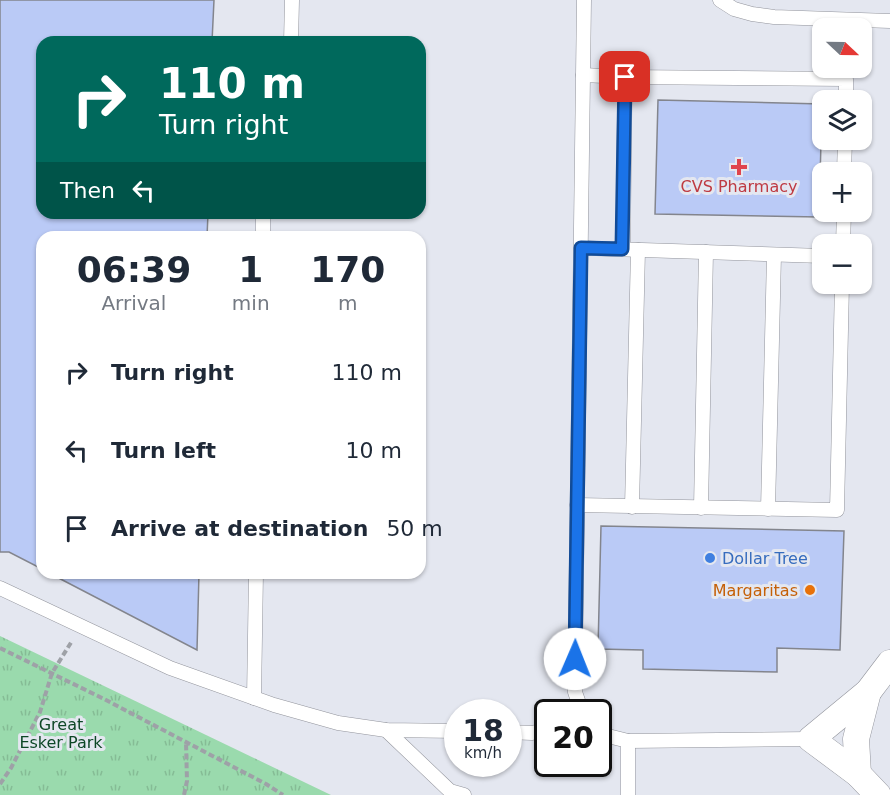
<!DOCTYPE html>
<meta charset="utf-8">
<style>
:root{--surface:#fff;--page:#f2f2f3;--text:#1f2937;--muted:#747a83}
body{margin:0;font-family:"DejaVu Sans",sans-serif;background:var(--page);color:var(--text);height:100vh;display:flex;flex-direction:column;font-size:22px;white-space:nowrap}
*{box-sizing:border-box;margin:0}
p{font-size:20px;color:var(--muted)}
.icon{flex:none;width:33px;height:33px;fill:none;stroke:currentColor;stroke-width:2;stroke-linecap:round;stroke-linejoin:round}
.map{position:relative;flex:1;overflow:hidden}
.sheet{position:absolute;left:36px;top:231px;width:390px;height:348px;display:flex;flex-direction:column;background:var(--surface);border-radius:18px;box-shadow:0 2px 4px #0004}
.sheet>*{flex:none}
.hud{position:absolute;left:36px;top:36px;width:390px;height:183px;border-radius:18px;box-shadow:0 2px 4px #0004;background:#00695c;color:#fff;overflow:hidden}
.needle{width:39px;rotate:112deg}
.controls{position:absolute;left:812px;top:18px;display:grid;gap:12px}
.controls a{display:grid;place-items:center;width:60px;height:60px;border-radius:12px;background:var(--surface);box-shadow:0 2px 4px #0004;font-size:30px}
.speed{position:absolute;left:444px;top:699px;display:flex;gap:12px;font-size:30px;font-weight:700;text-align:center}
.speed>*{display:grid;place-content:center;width:78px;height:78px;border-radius:50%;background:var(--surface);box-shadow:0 2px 4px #0004;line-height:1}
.speed small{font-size:15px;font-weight:400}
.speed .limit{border:3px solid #111;border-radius:9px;background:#fff;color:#111}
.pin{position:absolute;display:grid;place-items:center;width:51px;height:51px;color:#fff;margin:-26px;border-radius:12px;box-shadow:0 3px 9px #0006}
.me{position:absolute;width:66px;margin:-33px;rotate:1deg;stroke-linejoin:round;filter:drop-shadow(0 0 4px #0008)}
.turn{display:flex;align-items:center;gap:21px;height:126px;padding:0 24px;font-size:27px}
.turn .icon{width:78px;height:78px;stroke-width:2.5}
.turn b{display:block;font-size:42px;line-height:51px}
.then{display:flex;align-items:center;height:57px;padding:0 24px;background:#0003;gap:12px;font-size:22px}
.eta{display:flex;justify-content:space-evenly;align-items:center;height:102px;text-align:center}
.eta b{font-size:36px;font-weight:700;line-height:42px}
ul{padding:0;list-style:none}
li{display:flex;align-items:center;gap:18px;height:78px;padding:0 24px}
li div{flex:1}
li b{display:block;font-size:22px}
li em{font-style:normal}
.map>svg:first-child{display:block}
</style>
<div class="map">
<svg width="890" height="795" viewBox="0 0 890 795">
<defs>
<pattern id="grass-tufts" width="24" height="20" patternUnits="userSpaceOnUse" patternTransform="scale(1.5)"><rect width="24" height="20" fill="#9adaad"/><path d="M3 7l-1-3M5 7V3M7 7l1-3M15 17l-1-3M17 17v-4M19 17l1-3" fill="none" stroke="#85bc95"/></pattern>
</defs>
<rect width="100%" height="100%" fill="#e4e7f0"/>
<!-- grass -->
<polygon fill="url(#grass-tufts)" points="0,636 331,795 0,795"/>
<!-- building -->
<g fill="#bacaf6" stroke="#83858d" stroke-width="1.5">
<polygon points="0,0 214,0 212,42 42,42 42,213 208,213 207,237 42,237 42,569 9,552 0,552"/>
<polygon points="658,100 822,104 819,217 655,214"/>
<polygon points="601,526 844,531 840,650 777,648 777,672 643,669 643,650 598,649"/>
<polygon points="49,573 199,573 197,650"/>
</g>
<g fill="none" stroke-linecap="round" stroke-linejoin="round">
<!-- service casing -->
<g stroke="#92949c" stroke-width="15">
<g id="service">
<polyline points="720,0 734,9 752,14 774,17 890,21"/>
<polyline points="291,42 292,0"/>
<polyline points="583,75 625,77"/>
<polyline points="844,172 845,140"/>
<polyline points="263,237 263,213"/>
<polyline points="843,244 844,212"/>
<polyline points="581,248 822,256"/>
<polyline points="623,249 625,77 846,79 846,100"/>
<polyline points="577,505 837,510 842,284"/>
<polyline points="632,507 638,250"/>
<polyline points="701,508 706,252"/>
<polyline points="768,509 774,255"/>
<polyline points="0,588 170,668 274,705 338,723 386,730 458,731"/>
<polyline points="254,698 256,573"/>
<polyline points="582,712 575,692 575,679 584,0"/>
<polyline points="386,730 450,791 464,795"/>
<polyline points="598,730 604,735 628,741 811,739"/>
<polyline points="508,732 532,733 548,729"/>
<polyline points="628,795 628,741"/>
</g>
</g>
<!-- minor casing -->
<g stroke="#92949c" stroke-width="27">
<g id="minor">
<polyline points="858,774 856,739 868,692"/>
<polyline points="878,795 858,774 811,739 868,692 890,663"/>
</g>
</g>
<!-- path -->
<g stroke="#9ea1a7" stroke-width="4" stroke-dasharray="6 3" stroke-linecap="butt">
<polyline points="0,648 104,699 266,784 283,795"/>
<polyline points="0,784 11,768 40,712 52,673 72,641"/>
<polyline points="184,795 187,781 186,742"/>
</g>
<!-- service -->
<use href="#service" stroke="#fff" stroke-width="14"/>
<!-- minor -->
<use href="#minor" stroke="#fff" stroke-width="26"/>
</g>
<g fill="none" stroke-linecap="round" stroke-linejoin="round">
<!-- route casing -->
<g stroke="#114b97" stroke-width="15">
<polyline id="route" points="575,659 581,248 622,249 625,77"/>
</g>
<!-- route -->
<use href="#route" stroke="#1a73e8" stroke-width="10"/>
</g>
<!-- markers -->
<path fill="#e0444e" stroke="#e4e7f0" stroke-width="2" d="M736 158h6v6h6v6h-6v6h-6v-6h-6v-6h6z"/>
<circle fill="#3f7fe0" stroke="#e4e7f0" stroke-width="2" cx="710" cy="558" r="6"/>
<circle fill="#e8710a" stroke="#e4e7f0" stroke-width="2" cx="810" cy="590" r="6"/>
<g text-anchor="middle" stroke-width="6" stroke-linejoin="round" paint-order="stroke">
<!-- health labels -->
<g font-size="16" fill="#be3a42" stroke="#e4e7f0">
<text x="739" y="192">CVS Pharmacy</text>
</g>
<!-- shop labels -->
<g font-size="16" fill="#366cbe" stroke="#e4e7f0" text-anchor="start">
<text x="722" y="564">Dollar Tree</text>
</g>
<!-- food labels -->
<g font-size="16" fill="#c56008" stroke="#e4e7f0" text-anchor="end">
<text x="798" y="596">Margaritas</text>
</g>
<!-- park labels -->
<g font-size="16" fill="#0d4726" stroke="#e4e7f0">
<text x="61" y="730">Great<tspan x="61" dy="18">Esker Park</tspan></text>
</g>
</g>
</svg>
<div class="controls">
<a><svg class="needle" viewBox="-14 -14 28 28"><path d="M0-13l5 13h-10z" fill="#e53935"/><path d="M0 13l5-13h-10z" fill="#747a83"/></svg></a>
<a><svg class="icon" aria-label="layers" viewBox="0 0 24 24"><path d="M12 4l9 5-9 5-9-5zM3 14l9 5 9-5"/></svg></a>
<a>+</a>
<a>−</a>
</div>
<div class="speed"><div>18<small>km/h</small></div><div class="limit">20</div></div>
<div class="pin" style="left:625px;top:77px;background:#d93025"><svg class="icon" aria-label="arrive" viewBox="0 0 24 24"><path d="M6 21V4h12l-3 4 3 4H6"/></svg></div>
<svg class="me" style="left:575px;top:659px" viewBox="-20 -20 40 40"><circle r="19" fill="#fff"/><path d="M0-13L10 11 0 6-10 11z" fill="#1a73e8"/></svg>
<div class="hud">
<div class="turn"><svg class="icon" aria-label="right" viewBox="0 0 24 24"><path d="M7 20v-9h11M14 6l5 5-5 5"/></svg><div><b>110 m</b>Turn right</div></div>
<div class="then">Then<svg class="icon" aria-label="left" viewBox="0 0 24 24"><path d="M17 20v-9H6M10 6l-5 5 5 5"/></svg></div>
</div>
<section class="sheet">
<div class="eta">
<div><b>06:39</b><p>Arrival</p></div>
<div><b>1</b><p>min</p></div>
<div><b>170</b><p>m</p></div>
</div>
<ul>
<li><svg class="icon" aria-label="right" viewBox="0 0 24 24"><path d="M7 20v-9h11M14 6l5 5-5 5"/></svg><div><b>Turn right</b></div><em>110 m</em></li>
<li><svg class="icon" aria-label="left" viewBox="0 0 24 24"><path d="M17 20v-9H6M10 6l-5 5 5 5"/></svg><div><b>Turn left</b></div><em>10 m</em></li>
<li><svg class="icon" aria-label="arrive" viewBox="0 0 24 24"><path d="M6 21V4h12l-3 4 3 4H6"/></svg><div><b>Arrive at destination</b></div><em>50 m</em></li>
</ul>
</section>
</div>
